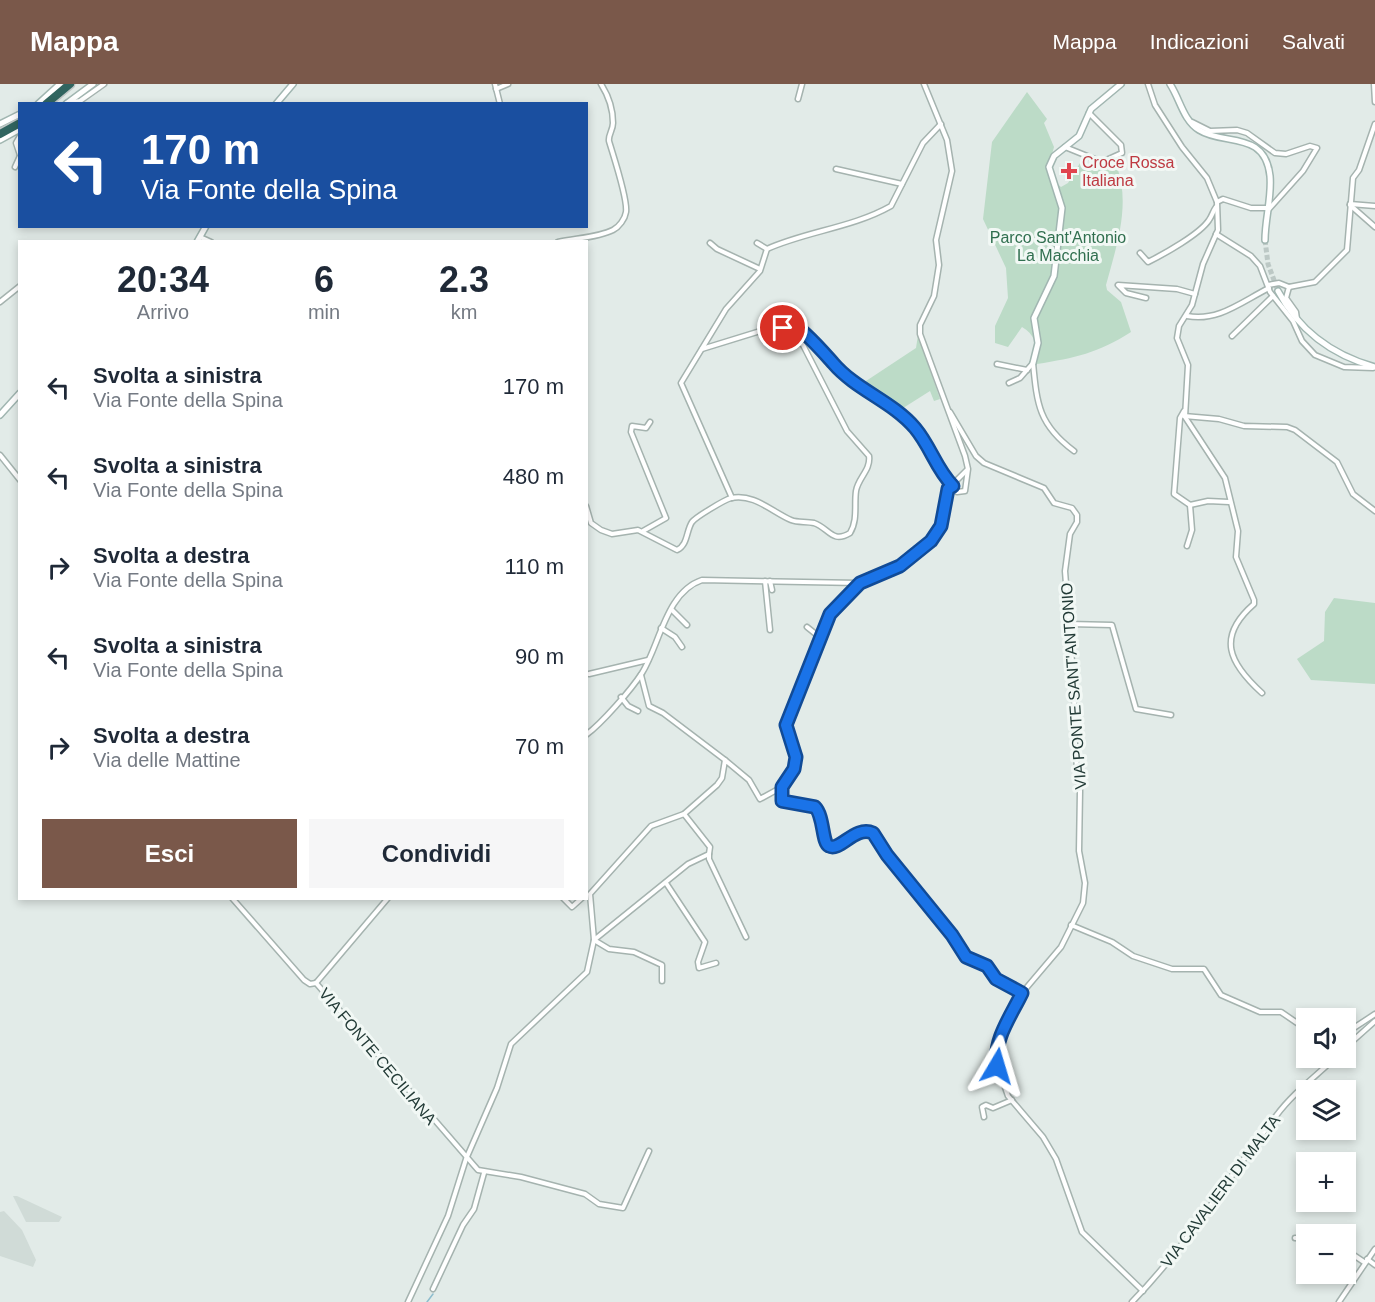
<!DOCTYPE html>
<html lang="it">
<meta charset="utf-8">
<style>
:root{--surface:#fff;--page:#f6f6f7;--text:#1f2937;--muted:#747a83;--accent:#7a584a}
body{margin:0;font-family:Arial,sans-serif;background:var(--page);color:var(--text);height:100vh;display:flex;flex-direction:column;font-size:22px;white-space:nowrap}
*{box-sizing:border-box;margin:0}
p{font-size:20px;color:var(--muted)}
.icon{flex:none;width:33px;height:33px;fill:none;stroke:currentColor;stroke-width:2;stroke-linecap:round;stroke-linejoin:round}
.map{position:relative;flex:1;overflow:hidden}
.panel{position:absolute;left:18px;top:156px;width:570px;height:660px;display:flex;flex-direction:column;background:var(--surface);border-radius:0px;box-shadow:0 3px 9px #0003}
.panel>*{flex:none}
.banner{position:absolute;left:18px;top:18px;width:570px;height:126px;border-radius:0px;box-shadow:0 3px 9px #0003;background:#1a4fa0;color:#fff;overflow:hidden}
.controls{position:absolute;left:1296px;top:924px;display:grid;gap:12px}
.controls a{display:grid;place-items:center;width:60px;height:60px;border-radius:0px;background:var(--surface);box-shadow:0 3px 9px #0003;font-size:30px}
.pin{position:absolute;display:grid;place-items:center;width:51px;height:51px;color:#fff;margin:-26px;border:3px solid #fff;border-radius:50%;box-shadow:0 2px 6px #0007}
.me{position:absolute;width:66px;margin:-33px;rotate:7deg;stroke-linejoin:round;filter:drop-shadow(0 0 4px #0008)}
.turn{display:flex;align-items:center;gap:21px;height:126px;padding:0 24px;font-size:27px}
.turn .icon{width:78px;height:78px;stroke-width:2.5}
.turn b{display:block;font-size:42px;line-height:51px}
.eta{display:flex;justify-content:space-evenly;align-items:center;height:102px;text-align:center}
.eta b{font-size:36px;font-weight:700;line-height:42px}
.button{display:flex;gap:12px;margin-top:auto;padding:12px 24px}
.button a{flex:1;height:69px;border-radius:0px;background:var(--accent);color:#fff;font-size:24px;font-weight:700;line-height:69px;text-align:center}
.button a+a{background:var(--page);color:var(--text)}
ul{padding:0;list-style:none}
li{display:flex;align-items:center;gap:18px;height:90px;padding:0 24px}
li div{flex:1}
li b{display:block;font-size:22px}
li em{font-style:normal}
header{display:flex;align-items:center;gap:36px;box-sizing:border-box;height:84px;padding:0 30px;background:var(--accent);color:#fff}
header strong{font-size:28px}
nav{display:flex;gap:33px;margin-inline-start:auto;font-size:21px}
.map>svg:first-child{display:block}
</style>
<header>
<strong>Mappa</strong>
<nav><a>Mappa</a><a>Indicazioni</a><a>Salvati</a></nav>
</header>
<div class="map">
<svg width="1375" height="1218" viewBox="0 0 1375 1218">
<rect width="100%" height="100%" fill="#e2ebe8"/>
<!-- built -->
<g fill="#d0dbd7">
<polygon points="13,1112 17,1112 62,1133 59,1138 26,1138"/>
<polygon points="4,1127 22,1146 36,1176 33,1183 0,1172 0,1128"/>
</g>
<!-- green -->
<g fill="#bcdbc7">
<path d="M1027,8L1047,35L1044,39L1054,63C1049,86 1037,83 1061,103L1068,99L1080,79L1117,83C1131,121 1116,164 1106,201L1107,206L1121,218L1131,248C1098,269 1075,274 1037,280C1038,264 1036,251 1022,243L1008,263L995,259V242L1008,214L1006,184L983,135L992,58Z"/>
<polygon points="918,251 940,315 934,317 930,307 900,326 863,299 916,264"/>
<polygon points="1334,514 1375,519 1375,600 1311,596 1297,575 1324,557 1325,528"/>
</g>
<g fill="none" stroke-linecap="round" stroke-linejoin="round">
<!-- stream -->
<polyline stroke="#8dbccd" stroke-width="1.5" points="427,1218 433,1210"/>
<!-- secondary-tunnel -->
<polyline stroke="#bcc8c5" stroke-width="5" stroke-dasharray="5 2.5" stroke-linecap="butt" points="1265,156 1268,180 1278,207"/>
<!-- street casing -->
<g stroke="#a5b3af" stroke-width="7">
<g id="street">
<polyline points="495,0 500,20"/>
<polyline points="1148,0 1155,21 1182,63 1207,94 1217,118"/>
<polyline points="1374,0 1375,18"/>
<polyline points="496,5 508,0"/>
<polyline points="798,15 802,0"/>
<polyline points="67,19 80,17 104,0"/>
<polyline points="1192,38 1210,47 1237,46 1247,49 1275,69 1286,70 1310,62 1317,64 1303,87 1269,125"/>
<polyline points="20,52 16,59 20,71"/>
<polyline points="1065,63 1102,78 1122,69 1121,61 1089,29"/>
<polyline points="15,83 20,72"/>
<polyline points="836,85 902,100"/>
<polyline points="1350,120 1375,122"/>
<polyline points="1350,121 1375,143"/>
<polyline points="1216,150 1251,172 1260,182 1270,208 1293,237 1302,257 1315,271 1344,283 1373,284"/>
<polyline points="200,153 211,158"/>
<path d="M558,158C575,154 597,154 613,146C619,143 625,135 626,128C628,115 613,71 609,57C608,51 613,46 613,39C613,26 608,11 601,0"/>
<polyline points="710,159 717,165 760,185"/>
<polyline points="757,159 767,165"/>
<path d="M1140,169L1148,178C1164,170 1200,150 1209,136C1212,132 1213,127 1216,123"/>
<polyline points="1268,201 1279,199 1289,203"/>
<polyline points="1289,203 1315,198 1347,166 1353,94 1359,86 1375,40"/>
<polyline points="1289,203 1286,214 1296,228 1297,235"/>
<polyline points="1146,214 1126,209 1118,201 1177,205 1195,210"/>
<polyline points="0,218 20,202"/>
<path d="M1187,232C1218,238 1241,218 1269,204"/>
<polyline points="1232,252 1273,212"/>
<polyline points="702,265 770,244 774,233 783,235"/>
<path d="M1033,279C1037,321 1039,341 1074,367"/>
<polyline points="997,280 1027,286"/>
<polyline points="1009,299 1020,294 1033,279"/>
<polyline points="1184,327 1180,334 1174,410 1190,421 1208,417 1229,418"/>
<polyline points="950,328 976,372 984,379 1044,404 1054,419 1072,424 1077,431 1077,438 1070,450 1065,487 1074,604 1075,666 1080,707 1079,767 1085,799 1083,819 1061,863 1022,909 1002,950 996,977 1008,1012 1043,1053 1056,1075 1082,1148 1143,1207"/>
<polyline points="1184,332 1219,335 1244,342 1287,343 1295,346 1337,378 1353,410 1375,427"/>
<polyline points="0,371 20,396"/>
<path d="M732,414L681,299L726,225L760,187L767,165C807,147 852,144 891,122L923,59L941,40"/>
<path d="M586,422L591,439L601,446L612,450L638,446L677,466C688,461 686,447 692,438C696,433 724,416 731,414C754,409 772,428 791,436C798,439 806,437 814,439C829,444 832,460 850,449C858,436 854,421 856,407C858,394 871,386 869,372L847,347L803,261L781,242V237L785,235L818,261L837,284L887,318L908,336L929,363L942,390L957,408L965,407L968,385L965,372L920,250V241L934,212L939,181L936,156L952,87L947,56L924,0"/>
<polyline points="643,447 666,434 631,348 632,342 646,344 650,338"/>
<polyline points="1187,462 1192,446 1190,421"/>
<polyline points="765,497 770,546"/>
<polyline points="770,497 772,506"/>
<polyline points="672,526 687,541"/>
<polyline points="1069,540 1112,541 1136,625 1171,631"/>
<polyline points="807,543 822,555"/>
<polyline points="661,544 675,553 682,563"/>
<polyline points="589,590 648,576"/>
<polyline points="641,591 649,622 663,629 725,676"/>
<path d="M1262,609C1229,579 1216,553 1254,520V516L1236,473L1238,447L1225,394L1185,333L1188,281L1177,254L1179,242L1192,221L1203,180L1218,146L1217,118L1223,115L1251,124H1267"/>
<polyline points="621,613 628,622 638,627"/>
<path d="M586,651C602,639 631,606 642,589C660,560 666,508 702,496L859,499"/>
<path d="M782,703V717L807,719L820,728C823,737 821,754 826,760C835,770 857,742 873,749L887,771L952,851L966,873L987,882L996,895L1022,909"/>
<polyline points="709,770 709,775 746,853"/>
<polyline points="666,799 705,858 698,878 699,884 716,879"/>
<polyline points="232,814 304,896 310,900 316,899"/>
<polyline points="563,814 572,823 582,814"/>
<polyline points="1071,841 1112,858 1133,872 1172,885 1204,885 1221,911 1260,928 1281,928 1306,945"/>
<polyline points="662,897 662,881 634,868 609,865 594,856 688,780 709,770 710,763 684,730"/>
<polyline points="316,899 478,1086 521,1093 585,1110 599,1120 623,1124 649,1067"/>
<polyline points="316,899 388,814"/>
<polyline points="1346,949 1375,930"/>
<polyline points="1346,963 1375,937"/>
<polyline points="984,1033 982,1023 986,1021 993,1024 1012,1016"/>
<polyline points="1310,1150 1317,1144 1325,1150"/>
<polyline points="1295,1154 1306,1155"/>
<polyline points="1346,1166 1364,1178"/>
<polyline points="1367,1175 1375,1181"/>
<polyline points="433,1205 463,1141 474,1125 484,1089"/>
<polyline points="408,1218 448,1132 466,1075 497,1004 511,960 587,888 594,856 590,810 651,742 684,730 717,701 722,694 725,676 749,696 760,715 782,703 794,685 796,673 787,641 830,530 839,518 860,499 900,482 931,457 941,442 948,405 967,386"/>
<path d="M1132,1218C1187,1162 1228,1093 1276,1032C1293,1009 1315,993 1335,974"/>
<polyline points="1339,1218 1375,1165"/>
</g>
</g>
<!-- secondary casing -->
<g stroke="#a1b6b1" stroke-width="8">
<g id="secondary">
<path d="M1170,0C1180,15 1183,36 1199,46C1224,62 1265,46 1270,92C1272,113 1265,135 1265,156"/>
<polyline points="38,20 60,0"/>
<polyline points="66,20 93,0"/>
<polyline points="276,20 293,0"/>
<polyline points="0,40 20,30"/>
<polyline points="0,56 20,45"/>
<polyline points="197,158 206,142"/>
<path d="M1278,207C1299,247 1332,271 1375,283"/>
<polyline points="1033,279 1038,259 1034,234 1054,192 1062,124 1049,83 1054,72 1079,52 1091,25 1121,0"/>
<polyline points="0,331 20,309"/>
</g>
</g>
<!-- highway casing -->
<g stroke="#c1c8c7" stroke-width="11">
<g id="highway">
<polyline points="46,20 70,0"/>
<polyline points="0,50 20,39"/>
</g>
</g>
<!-- street -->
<use href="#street" stroke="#fff" stroke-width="4"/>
<!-- secondary -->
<use href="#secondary" stroke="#fff" stroke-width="5"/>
<!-- highway -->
<use href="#highway" stroke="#316560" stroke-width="8"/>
</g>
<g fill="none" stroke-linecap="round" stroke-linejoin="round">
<!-- route casing -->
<g stroke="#114b97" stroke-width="15">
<path id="route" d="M783,244L781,236C793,233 824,269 833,279C856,306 892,317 915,344C931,363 936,385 953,402L948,405L941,442L931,457L900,482L860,499L830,530L786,641L796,673L794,685L782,703V717L815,723C824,732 822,759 829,762C840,768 855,741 873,749L887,771L952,851L966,873L987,882L996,895L1022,909C1011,932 993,956 997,982"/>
</g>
<!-- route -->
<use href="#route" stroke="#1a73e8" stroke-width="10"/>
</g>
<!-- markers -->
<path fill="#e0444e" stroke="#f2f8f5" stroke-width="2" d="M1066 78h6v6h6v6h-6v6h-6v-6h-6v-6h6z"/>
<g text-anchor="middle" stroke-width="6" stroke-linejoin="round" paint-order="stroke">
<!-- health labels -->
<g font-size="16" fill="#be3a42" stroke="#f2f8f5" text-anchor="start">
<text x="1082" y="84">Croce Rossa<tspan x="1082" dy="18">Italiana</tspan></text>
</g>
<!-- park labels -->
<g font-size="16" fill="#306f4f" stroke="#f2f8f5">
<text x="1058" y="159">Parco Sant'Antonio<tspan x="1058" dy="18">La Macchia</tspan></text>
</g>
<!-- street labels -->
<g font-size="16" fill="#233b37" stroke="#f2f8f5">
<text transform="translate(1073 602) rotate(-94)" y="6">VIA PONTE SANT'ANTONIO</text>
<text transform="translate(378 972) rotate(50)" y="6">VIA FONTE CECILIANA</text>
<text transform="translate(1220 1107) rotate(-53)" y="6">VIA CAVALIERI DI MALTA</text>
</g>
</g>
</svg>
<div class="controls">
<a><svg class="icon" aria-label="sound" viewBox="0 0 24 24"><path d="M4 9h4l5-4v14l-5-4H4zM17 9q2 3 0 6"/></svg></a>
<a><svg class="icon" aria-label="layers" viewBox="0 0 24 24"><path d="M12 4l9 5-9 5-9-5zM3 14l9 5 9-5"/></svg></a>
<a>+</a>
<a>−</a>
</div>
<div class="pin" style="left:783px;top:244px;background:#d93025"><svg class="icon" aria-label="arrive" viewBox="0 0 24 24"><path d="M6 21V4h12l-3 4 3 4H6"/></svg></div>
<svg class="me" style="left:997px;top:982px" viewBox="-20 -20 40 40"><path d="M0-17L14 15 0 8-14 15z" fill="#1a73e8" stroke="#fff" stroke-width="4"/></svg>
<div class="banner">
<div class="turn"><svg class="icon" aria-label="left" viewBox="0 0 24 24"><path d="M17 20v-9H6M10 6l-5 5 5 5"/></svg><div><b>170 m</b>Via Fonte della Spina</div></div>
</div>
<section class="panel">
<div class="eta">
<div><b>20:34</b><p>Arrivo</p></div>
<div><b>6</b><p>min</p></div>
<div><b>2.3</b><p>km</p></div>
</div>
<ul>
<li><svg class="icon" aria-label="left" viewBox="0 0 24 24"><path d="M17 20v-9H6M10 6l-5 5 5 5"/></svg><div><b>Svolta a sinistra</b><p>Via Fonte della Spina</p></div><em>170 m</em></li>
<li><svg class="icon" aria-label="left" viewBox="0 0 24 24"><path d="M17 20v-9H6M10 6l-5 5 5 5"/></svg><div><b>Svolta a sinistra</b><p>Via Fonte della Spina</p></div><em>480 m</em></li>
<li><svg class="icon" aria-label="right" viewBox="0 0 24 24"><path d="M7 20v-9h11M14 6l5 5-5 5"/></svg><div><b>Svolta a destra</b><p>Via Fonte della Spina</p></div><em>110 m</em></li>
<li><svg class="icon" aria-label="left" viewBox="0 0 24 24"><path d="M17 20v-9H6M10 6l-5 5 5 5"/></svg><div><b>Svolta a sinistra</b><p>Via Fonte della Spina</p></div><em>90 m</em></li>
<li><svg class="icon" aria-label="right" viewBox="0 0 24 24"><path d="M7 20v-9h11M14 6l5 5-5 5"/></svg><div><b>Svolta a destra</b><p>Via delle Mattine</p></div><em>70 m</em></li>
</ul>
<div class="button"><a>Esci</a><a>Condividi</a></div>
</section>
</div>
